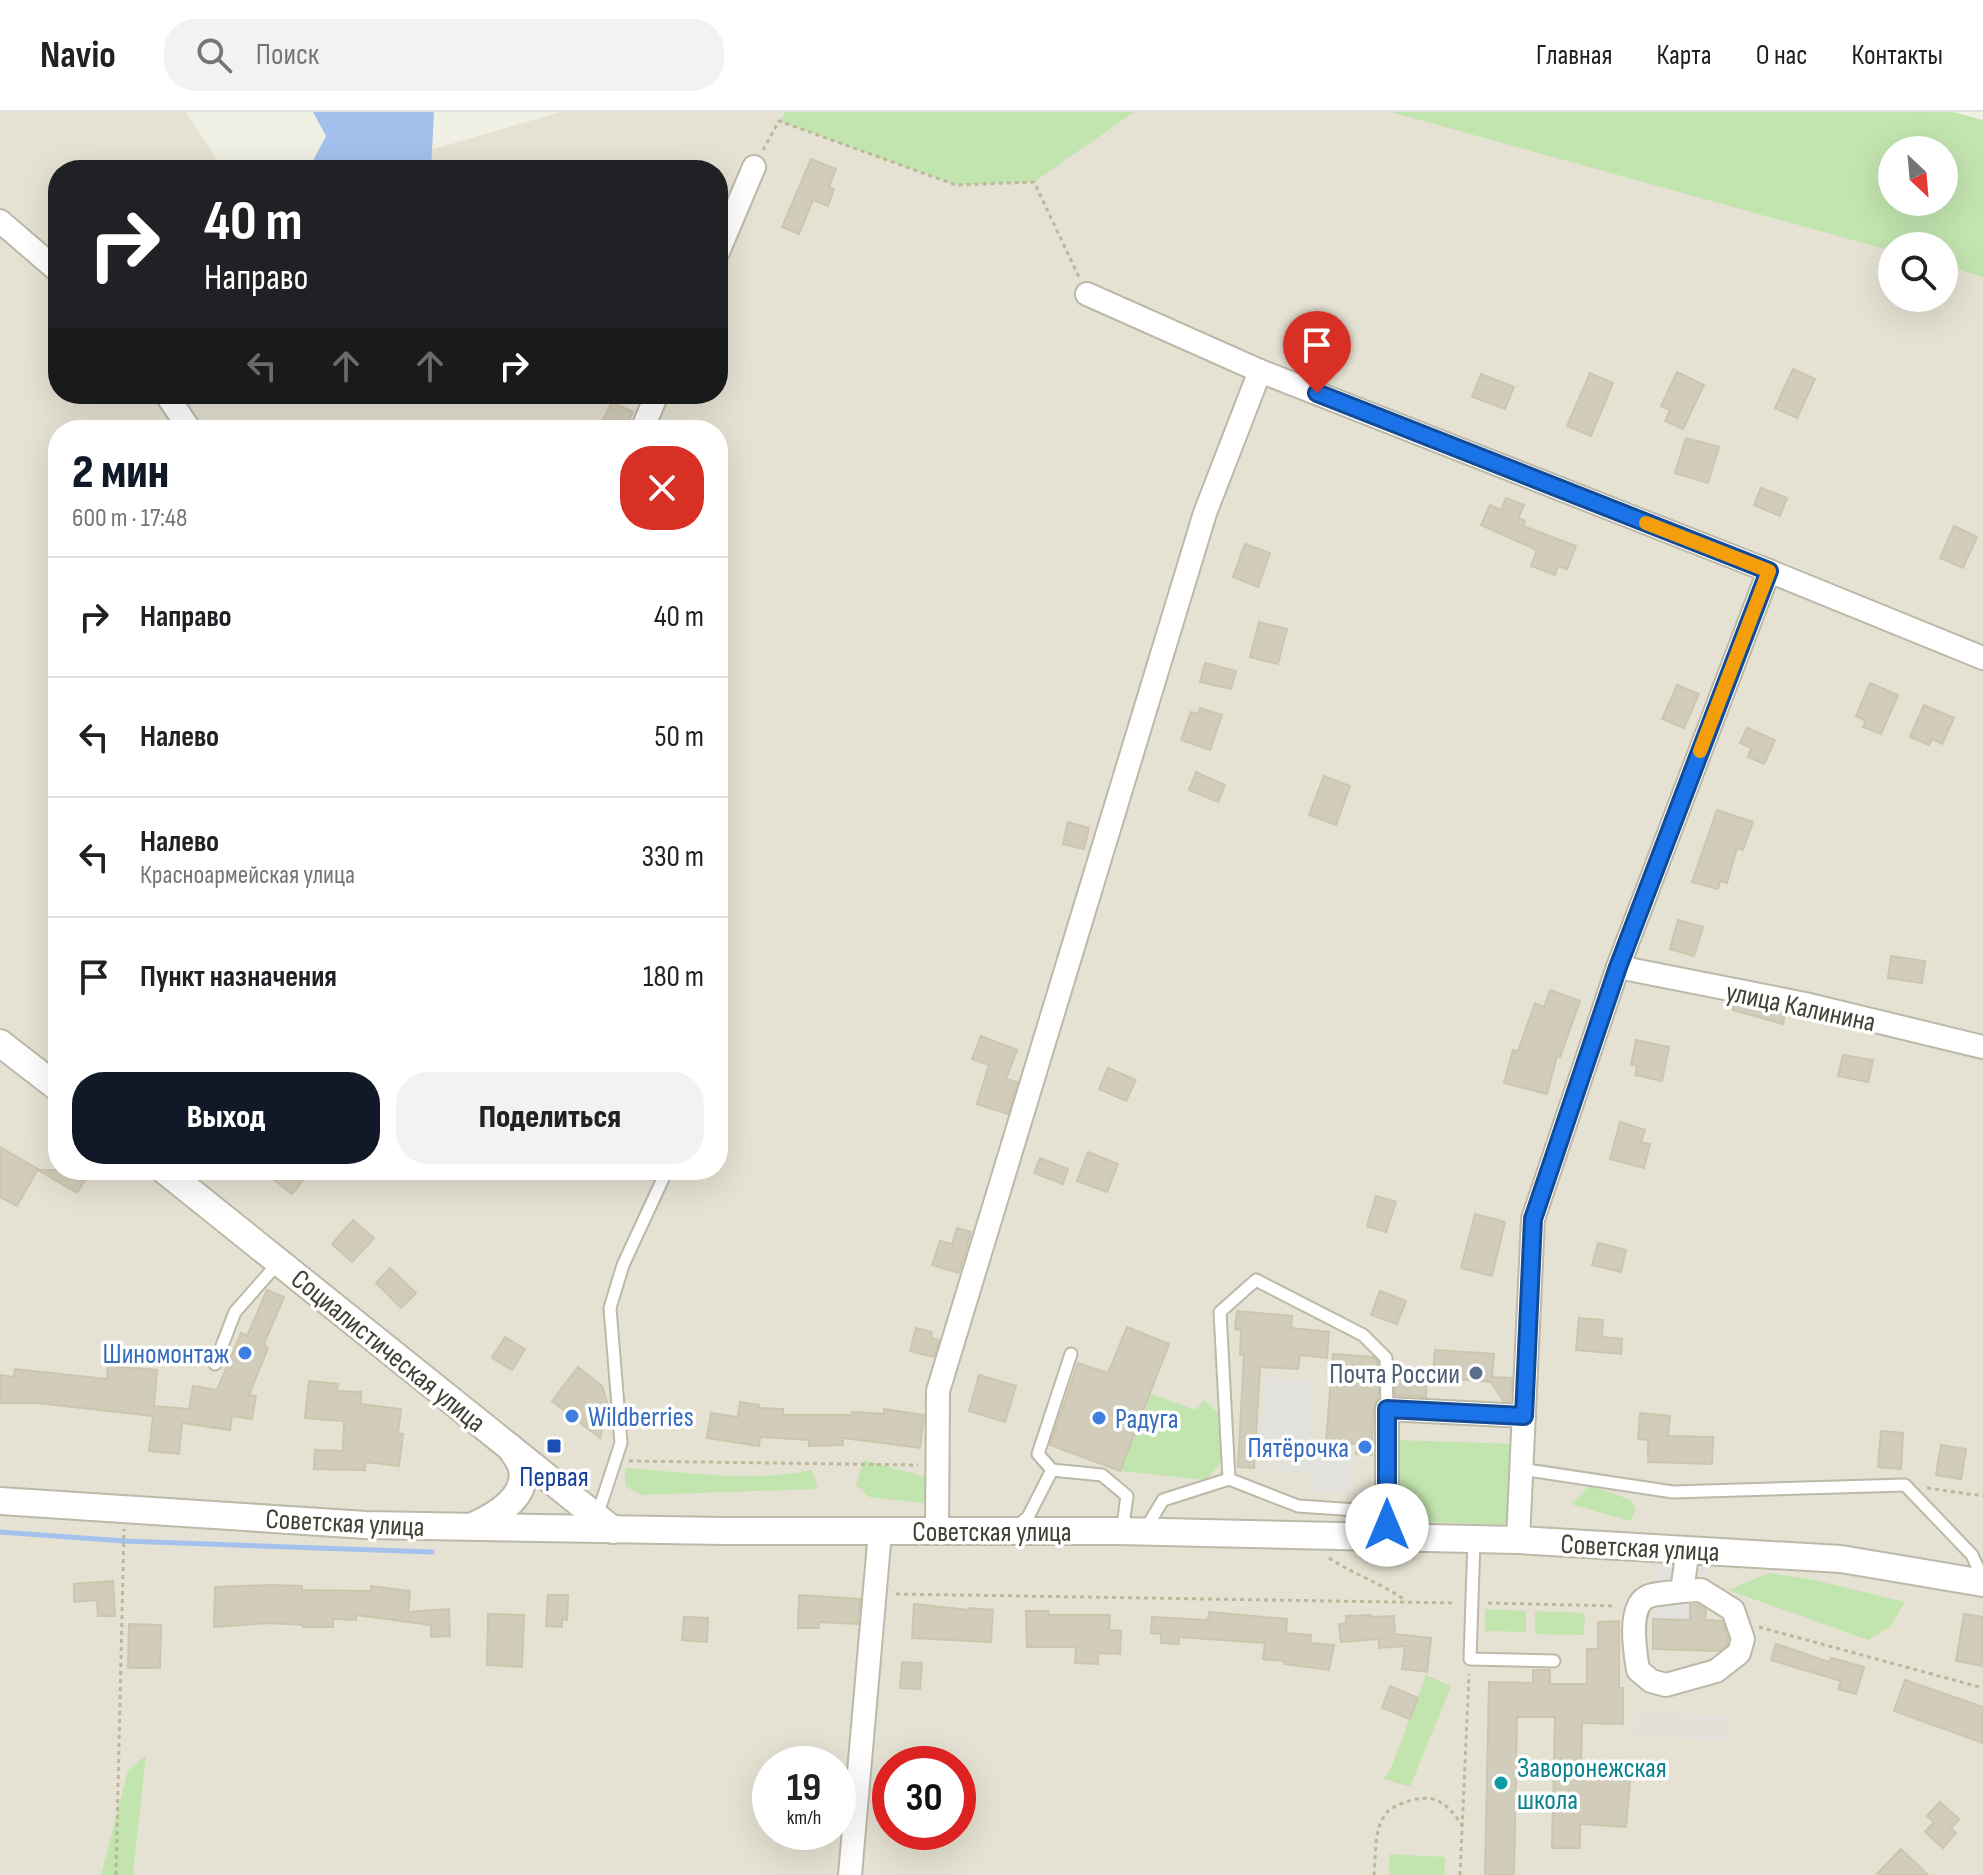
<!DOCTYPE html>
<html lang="ru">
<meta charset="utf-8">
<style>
:root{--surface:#fff;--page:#f2f2f2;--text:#202124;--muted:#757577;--line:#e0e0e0;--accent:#111827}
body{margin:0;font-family:"Sofia Sans Condensed",sans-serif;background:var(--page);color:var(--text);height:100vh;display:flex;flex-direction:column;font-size:30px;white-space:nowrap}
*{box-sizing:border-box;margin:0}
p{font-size:26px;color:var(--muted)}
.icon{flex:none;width:44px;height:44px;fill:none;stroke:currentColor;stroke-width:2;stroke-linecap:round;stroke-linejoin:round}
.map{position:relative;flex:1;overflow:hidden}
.sheet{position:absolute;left:48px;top:308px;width:680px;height:760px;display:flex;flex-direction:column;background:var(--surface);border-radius:32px;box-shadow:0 8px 32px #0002}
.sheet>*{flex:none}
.hud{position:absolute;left:48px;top:48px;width:680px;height:244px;border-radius:32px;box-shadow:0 8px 32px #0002;background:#202124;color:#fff;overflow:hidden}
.needle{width:52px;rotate:154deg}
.controls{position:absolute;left:1878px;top:24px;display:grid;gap:16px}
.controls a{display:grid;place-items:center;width:80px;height:80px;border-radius:50%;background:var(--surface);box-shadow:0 8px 32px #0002;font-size:40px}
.speed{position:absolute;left:752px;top:1634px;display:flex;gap:16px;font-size:40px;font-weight:700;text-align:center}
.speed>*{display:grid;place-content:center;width:104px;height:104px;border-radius:50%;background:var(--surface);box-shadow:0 8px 32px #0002;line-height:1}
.speed small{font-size:20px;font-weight:400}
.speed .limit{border:12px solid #d22;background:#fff;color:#111}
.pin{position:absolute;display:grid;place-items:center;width:68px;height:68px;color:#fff;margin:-82px -34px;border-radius:50% 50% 50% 0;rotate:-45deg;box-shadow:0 0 8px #0007}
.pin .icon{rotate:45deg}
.me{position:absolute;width:88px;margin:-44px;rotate:0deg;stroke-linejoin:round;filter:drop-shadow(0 0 6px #0008)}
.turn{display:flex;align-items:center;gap:28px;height:168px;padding:0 24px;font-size:36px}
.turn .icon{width:104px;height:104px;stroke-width:2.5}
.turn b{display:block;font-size:56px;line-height:68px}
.lanes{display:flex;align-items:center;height:76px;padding:0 24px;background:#0003;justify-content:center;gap:40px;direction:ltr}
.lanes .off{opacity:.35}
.round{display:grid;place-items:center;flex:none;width:84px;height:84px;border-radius:32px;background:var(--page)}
.headline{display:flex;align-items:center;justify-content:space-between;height:136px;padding:0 24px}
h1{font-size:48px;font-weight:800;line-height:60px;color:var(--accent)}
.button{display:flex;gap:16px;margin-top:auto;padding:16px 24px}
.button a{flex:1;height:92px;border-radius:32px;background:var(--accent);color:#fff;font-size:32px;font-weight:800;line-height:92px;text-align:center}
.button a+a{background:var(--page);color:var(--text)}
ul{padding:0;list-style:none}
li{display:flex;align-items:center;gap:24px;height:120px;padding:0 24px;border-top:2px solid var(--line)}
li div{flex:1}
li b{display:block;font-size:30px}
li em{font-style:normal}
header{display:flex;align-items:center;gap:48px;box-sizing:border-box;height:112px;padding:0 40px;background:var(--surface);border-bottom:2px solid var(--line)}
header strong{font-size:38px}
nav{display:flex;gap:44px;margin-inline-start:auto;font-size:28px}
.search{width:560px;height:72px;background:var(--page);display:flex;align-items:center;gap:20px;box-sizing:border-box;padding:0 28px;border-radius:32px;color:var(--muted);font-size:30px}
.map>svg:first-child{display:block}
</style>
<header>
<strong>Navio</strong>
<div class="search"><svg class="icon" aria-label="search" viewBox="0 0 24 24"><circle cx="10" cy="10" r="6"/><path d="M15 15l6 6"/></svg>Поиск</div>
<nav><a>Главная</a><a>Карта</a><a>О нас</a><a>Контакты</a></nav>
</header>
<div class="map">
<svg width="1983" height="1763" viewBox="0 0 1983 1763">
<rect width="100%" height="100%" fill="#f1f0e4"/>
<!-- residential -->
<path fill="#e5e2d3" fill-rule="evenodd" d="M0,0H186L224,58H58V282H718V58H362L560,0H1648L1892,90H1944L1983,98V1763H0ZM1892,134H1944V186H1892ZM58,318H718V1058H58ZM770,1652H838V1720H770ZM890,1652H958V1720H890Z"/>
<!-- industrial -->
<polygon fill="#e3e0d9" points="1634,1598 1728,1604 1726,1629 1633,1624"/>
<!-- green -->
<g fill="#c2e4af" fill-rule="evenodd">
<polygon points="786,0 1134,0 1034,70 956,73 779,9"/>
<path d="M1391,0H1953L1983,8V165L1944,153V134H1892V139ZM1944,38V90H1892V38Z"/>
<polygon points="1151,1282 1196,1298 1204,1288 1220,1303 1222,1349 1206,1368 1120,1359"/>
<polygon points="1394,1328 1518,1332 1516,1413 1391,1409"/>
<polygon points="864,1348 927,1365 931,1392 869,1385 856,1373"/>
<path d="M625,1356C686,1360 752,1371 812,1358L818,1377L641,1383L625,1374Z"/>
<polygon points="1590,1373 1631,1388 1636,1398 1630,1409 1571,1392"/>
<polygon points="1769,1461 1814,1468 1905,1490 1890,1515 1868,1528 1728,1478"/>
<polygon points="1485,1497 1526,1499 1526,1520 1485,1519"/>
<polygon points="1535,1499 1585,1501 1584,1523 1535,1522"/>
<polygon points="1426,1563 1451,1574 1410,1675 1384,1667 1391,1656"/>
<polygon points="146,1643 133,1762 135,1763 101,1763 128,1659"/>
<polygon points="1390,1742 1445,1745 1444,1763 1389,1763"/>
</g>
<!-- parking -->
<g fill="#e2e1dc">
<polygon points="1264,1265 1311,1267 1308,1334 1352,1337 1351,1381 1314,1379 1314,1360 1260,1358"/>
<polygon points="1652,1449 1708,1453 1706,1493 1690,1493 1690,1508 1653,1507"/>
</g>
<!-- water -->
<polygon fill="#a3c1ec" points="313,0 434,0 431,58 308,58 326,24"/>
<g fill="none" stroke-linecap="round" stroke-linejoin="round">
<!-- stream -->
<polyline stroke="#a3c1ec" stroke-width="5" points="0,1420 124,1429 432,1440"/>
</g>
<!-- building -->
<g fill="#d2cdba" stroke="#ccc6ae" stroke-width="2">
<polygon points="811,47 836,57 829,75 834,77 828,94 813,88 799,122 782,115"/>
<polygon points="1793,257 1815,267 1797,306 1775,296"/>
<polygon points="1677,260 1704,273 1683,317 1665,309 1670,298 1661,294"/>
<polygon points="1590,261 1613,271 1591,324 1567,314"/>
<polygon points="1481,262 1514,275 1505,297 1472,285"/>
<polygon points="612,290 633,300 624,318 598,318"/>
<polygon points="1686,326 1719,335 1708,371 1675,361"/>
<polygon points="1761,376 1787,386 1780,404 1754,393"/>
<polygon points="1506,386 1524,393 1518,406 1525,409 1523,414 1576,434 1567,457 1558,454 1555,463 1531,454 1537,438 1481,413 1490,393 1501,398"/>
<polygon points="1954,414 1977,425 1963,456 1940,446"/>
<polygon points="1245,432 1270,441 1258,475 1233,465"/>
<polygon points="1259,510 1287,517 1278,552 1250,545"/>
<polygon points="1205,551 1236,559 1231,577 1200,570"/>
<polygon points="1870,571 1898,583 1881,622 1863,615 1866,609 1856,604"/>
<polygon points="1677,573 1699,582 1684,616 1662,607"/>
<polygon points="1924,593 1954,606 1942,632 1932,627 1929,633 1910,625"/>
<polygon points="1200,596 1222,603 1210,638 1181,628 1191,600 1198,602"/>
<polygon points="1747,616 1775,628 1764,652 1748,645 1751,636 1740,631"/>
<polygon points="1196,660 1225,673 1218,690 1189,678"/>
<polygon points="1324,664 1350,674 1336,713 1309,703"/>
<polygon points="1717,698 1753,710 1743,738 1737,736 1727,771 1720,769 1718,777 1692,770"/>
<polygon points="1068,710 1089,716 1084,737 1063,732"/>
<polygon points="1678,808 1703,815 1694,844 1670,837"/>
<polygon points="1891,844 1925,849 1922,871 1888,866"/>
<polygon points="1550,878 1580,889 1560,945 1557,944 1547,982 1504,971 1513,938 1518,939 1535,891 1544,895"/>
<polygon points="1734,892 1785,902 1783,912 1733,898"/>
<polygon points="981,924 1017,938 1006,967 1017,970 1008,1002 977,992 989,953 972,947"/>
<polygon points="1636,928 1669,935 1662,969 1635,963 1637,954 1631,952"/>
<polygon points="1843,943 1873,948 1868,970 1838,964"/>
<polygon points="1108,956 1136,968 1126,989 1099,977"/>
<polygon points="1620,1010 1645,1018 1641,1030 1650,1032 1644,1056 1610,1047"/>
<polygon points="0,1035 38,1057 17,1094 0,1085"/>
<polygon points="1088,1040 1118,1052 1107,1080 1077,1069"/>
<polygon points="1040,1046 1068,1057 1063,1072 1034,1061"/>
<polygon points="38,1058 73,1058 86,1066 77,1081"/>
<polygon points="262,1058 311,1058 292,1082"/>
<polygon points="1376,1084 1396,1090 1386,1120 1367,1114"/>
<polygon points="1475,1102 1505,1110 1492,1164 1461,1156"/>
<polygon points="353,1108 374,1126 352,1150 332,1132"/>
<polygon points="957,1116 971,1120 959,1161 932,1153 940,1129 952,1132"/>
<polygon points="1598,1131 1626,1138 1621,1160 1592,1153"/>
<polygon points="390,1156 416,1181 401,1196 376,1171"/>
<polygon points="267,1178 284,1185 264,1232 268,1236 249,1283 256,1284 252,1307 232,1304 230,1318 182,1311 179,1342 149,1339 153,1304 37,1291 0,1291 0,1263 14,1265 15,1257 107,1267 108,1254 157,1258 154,1294 189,1297 193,1274 217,1278 241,1221 247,1224"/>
<polygon points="1380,1179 1406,1189 1397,1212 1371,1203"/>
<polygon points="1237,1199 1292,1204 1291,1216 1329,1220 1327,1246 1300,1243 1298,1257 1260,1255 1254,1356 1238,1355 1244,1243 1240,1243 1241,1218 1235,1217"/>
<polygon points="1579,1206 1603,1208 1602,1225 1622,1227 1621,1242 1576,1238"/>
<polygon points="1127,1215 1169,1232 1120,1359 1050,1333 1078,1251 1108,1261"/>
<polygon points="916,1216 932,1220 931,1226 939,1228 934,1245 910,1239"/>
<polygon points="505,1225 525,1237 512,1258 492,1246"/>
<polygon points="1435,1238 1494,1242 1492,1265 1512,1266 1510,1289 1503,1288 1491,1270 1433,1265"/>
<polygon points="1333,1242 1373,1245 1378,1250 1378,1287 1373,1297 1372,1343 1356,1342 1357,1332 1326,1330"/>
<polygon points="578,1255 602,1274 608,1293 600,1326 552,1289"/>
<polygon points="1395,1259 1427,1260 1426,1285 1395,1283"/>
<polygon points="979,1263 1016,1274 1005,1310 969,1299"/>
<polygon points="309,1269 338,1272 337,1279 361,1280 361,1292 401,1297 398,1321 403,1322 399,1354 365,1350 365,1358 314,1357 315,1338 343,1339 344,1309 305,1306"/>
<polygon points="740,1290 759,1293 759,1296 783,1297 783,1303 852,1303 852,1300 884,1302 884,1297 924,1303 920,1336 843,1326 843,1333 809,1334 809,1328 760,1325 759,1334 707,1326 711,1301 738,1305"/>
<polygon points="1640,1301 1670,1304 1668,1324 1713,1325 1712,1352 1648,1350 1648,1328 1638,1327"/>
<polygon points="1881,1319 1903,1321 1901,1357 1878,1355"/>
<polygon points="1941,1333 1966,1337 1961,1367 1936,1363"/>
<polygon points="113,1469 115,1504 98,1504 97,1488 74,1490 74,1472"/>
<polygon points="272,1473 302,1474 302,1478 371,1479 371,1474 410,1479 408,1500 449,1497 450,1524 431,1525 431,1513 356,1503 356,1508 333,1507 333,1515 303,1515 303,1513 269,1511 214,1515 215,1475"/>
<polygon points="548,1483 568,1483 567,1508 562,1507 562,1515 546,1514"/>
<polygon points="799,1483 860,1487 858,1512 819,1510 819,1516 798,1516"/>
<polygon points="914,1492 969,1498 969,1496 993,1498 991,1530 912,1526"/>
<polygon points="1690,1493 1698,1493 1706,1497 1705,1508 1722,1509 1728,1527 1727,1533 1718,1539 1653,1537 1653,1507 1690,1508"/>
<polygon points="1026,1499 1048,1499 1049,1503 1110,1503 1109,1518 1121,1519 1120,1542 1098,1541 1098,1552 1075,1551 1076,1535 1027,1535"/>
<polygon points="1209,1500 1287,1507 1286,1521 1311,1523 1310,1531 1334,1533 1329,1558 1284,1552 1285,1549 1263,1547 1265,1531 1179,1525 1179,1532 1161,1531 1161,1522 1151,1521 1152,1505 1208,1508"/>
<polygon points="488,1502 524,1503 522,1555 487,1553"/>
<polygon points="1964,1502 1983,1505 1983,1554 1956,1549"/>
<polygon points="1371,1503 1371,1505 1394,1504 1395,1522 1431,1526 1427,1560 1402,1557 1405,1534 1379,1536 1379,1527 1341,1530 1339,1512 1346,1511 1346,1504"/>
<polygon points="684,1505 708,1506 707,1530 682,1528"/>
<polygon points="1619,1509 1619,1576 1623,1576 1623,1612 1582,1611 1581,1654 1631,1658 1626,1715 1580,1712 1580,1736 1552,1736 1555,1605 1517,1605 1514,1763 1485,1763 1489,1570 1533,1571 1533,1558 1550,1558 1550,1572 1587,1572 1587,1537 1598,1537 1598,1510"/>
<polygon points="129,1512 161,1513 160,1556 128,1556"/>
<polygon points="1776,1532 1829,1550 1831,1546 1864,1555 1856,1582 1838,1577 1841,1569 1771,1548"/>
<polygon points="902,1550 922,1551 920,1577 900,1576"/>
<polygon points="1905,1568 1983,1595 1983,1631 1894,1599"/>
<polygon points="1390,1574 1418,1586 1410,1607 1382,1596"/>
<polygon points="1940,1690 1959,1707 1951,1716 1956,1721 1943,1736 1925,1720 1934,1710 1927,1704"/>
<polygon points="1901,1737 1928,1763 1876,1763"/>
</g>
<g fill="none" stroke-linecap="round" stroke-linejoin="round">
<!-- service casing -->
<g stroke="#bcb9a8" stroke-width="15">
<g id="service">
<polyline points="215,1252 235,1200 279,1150"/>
<polyline points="1521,1357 1673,1380 1905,1373 1972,1443 1983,1467"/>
<polyline points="1052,1358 1038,1342 1071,1242"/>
<polyline points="1229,1367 1220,1200 1256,1168 1363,1223 1386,1246 1387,1297"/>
<polyline points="597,1404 621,1331 610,1196 623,1153 667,1058"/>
<polyline points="1016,1415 1028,1405 1052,1358 1102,1363 1127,1384 1124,1406 1129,1419"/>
<polyline points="1145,1418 1163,1388 1229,1367 1298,1394 1387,1400"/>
<polyline points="1474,1428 1470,1547 1554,1549"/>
</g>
</g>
<!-- minor casing -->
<g stroke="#bcb9a8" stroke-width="26">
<g id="minor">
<polyline points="0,109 58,159"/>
<polyline points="718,140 754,55"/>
<polyline points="1087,182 1260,259 1769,459 1983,546"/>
<polyline points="166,282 190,318"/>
<polyline points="642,318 657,282"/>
<polyline points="1618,855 1805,892 1983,935"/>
<polyline points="937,1418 938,1279 1205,401 1260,259"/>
<polyline points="1387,1425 1387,1297 1524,1304"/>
<polyline points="1518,1428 1533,1107 1618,855 1769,459"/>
<path d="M1682,1479L1701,1478L1733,1498L1743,1527L1739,1541L1716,1559L1666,1573L1651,1569L1638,1558C1635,1540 1627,1492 1649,1484C1658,1481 1671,1481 1682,1479L1688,1437"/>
<polyline points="850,1763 880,1420"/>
</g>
</g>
<!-- tertiary casing -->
<g stroke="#bcb9a8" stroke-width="30">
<g id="tertiary">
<polyline points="0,931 58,976"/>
<polyline points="164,1058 613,1418"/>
<polyline points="0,1389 366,1413 724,1419 1118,1419 1518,1428 1841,1447 1983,1471"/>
<path d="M473,1414C495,1404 531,1384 521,1353C519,1348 514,1342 511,1336"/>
</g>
</g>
<!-- path -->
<g stroke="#bdb79a" stroke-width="3" stroke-dasharray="4 4" stroke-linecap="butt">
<polyline points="763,38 779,9 956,73 1034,70 1079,165"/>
<polyline points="629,1349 918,1353"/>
<polyline points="1927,1376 1983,1384"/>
<path d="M1329,1446C1354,1463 1382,1471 1406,1489"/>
<polyline points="896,1482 1456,1491"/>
<polyline points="1488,1491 1616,1494"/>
<polyline points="1759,1515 1983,1576"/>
<polyline points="116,1763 124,1417"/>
<path d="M1374,1763C1376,1746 1374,1720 1383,1706C1388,1697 1394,1695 1403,1691C1432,1680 1445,1688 1462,1713"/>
<polyline points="1460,1763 1469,1562"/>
</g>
<!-- service -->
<use href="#service" stroke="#fff" stroke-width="11"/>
<!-- minor -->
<use href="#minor" stroke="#fff" stroke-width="22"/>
<!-- tertiary -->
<use href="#tertiary" stroke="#fff" stroke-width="26"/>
</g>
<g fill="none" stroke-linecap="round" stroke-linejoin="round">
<!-- route casing -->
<g stroke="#114b97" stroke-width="20">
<polyline id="route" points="1317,281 1769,459 1618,855 1533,1107 1524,1304 1387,1297 1387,1413"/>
</g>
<!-- route -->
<use href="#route" stroke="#1a73e8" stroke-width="14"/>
<!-- slow -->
<polyline stroke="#f59e0b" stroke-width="14" points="1646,411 1769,459 1700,639"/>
</g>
<!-- markers -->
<g fill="#3f7fe0" stroke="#fff" stroke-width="3">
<circle cx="245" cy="1241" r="8"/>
<circle cx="572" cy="1304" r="8"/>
<circle cx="1099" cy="1306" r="8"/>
<circle cx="1365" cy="1335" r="8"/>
</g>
<circle fill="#5c6f8a" stroke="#fff" stroke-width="3" cx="1476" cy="1261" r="8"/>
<rect fill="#1a4fb4" stroke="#fff" stroke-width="3" x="546" y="1326" width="16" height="16" rx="4"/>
<circle fill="#0f9aa8" stroke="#fff" stroke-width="3" cx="1501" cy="1671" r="8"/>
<g text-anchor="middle" stroke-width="7" stroke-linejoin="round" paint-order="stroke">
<!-- street labels -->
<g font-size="28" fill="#434035" stroke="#fff">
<text transform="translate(1801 894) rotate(12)" y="10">улица Калинина</text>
<text transform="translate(389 1238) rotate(39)" y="10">Социалистическая улица</text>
<text transform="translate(345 1410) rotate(3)" y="10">Советская улица</text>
<text x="992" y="1429">Советская улица</text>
<text transform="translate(1640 1435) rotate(3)" y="10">Советская улица</text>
</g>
<!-- shop labels -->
<g font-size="28" fill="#366cbe" stroke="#fff" text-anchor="end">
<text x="229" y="1251">Шиномонтаж</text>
<text x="588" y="1314" text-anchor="start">Wildberries</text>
<text x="1115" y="1316" text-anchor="start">Радуга</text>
<text x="1349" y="1345">Пятёрочка</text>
</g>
<!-- service labels -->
<g font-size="28" fill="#4e5e75" stroke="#fff" text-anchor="end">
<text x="1460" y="1271">Почта России</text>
</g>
<!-- transit labels -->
<g font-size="28" fill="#164399" stroke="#fff">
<text x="554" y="1374">Первая</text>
</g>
<!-- culture labels -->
<g font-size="28" fill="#0d838f" stroke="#fff" text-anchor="start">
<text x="1517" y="1665">Заворонежская<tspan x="1517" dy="32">школа</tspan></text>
</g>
</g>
</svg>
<div class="controls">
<a><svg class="needle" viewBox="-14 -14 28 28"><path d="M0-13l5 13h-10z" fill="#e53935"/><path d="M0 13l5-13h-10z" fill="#757577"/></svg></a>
<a><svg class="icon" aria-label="search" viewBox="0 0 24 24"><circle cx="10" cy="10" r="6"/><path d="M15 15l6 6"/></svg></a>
</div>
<div class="speed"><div>19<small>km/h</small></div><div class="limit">30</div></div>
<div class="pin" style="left:1317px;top:281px;background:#d93025"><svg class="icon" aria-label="arrive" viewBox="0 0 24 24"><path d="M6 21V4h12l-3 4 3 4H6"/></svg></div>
<svg class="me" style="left:1387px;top:1413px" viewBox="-20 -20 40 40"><circle r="19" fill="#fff"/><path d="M0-13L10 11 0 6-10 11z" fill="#1a73e8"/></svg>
<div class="hud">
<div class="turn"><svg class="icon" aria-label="right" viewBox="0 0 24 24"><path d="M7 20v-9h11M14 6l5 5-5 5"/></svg><div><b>40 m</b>Направо</div></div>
<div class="lanes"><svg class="icon off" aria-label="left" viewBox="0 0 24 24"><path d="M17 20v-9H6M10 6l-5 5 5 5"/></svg><svg class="icon off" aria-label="ahead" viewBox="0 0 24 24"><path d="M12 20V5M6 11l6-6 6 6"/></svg><svg class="icon off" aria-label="ahead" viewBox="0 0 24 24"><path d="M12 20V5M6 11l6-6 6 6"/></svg><svg class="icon" aria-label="right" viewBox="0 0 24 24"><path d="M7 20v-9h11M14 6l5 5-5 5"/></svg></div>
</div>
<section class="sheet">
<div class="headline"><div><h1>2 мин</h1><p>600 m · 17:48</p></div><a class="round" style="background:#d93025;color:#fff"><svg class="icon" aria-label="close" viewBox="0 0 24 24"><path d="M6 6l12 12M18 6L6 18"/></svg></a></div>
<ul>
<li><svg class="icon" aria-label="right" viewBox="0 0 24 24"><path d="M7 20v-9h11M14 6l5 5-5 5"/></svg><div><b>Направо</b></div><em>40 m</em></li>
<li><svg class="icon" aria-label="left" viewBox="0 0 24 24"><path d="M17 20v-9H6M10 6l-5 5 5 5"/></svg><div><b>Налево</b></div><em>50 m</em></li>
<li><svg class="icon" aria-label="left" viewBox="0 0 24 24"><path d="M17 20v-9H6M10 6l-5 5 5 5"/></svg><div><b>Налево</b><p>Красноармейская улица</p></div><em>330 m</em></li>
<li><svg class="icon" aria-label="arrive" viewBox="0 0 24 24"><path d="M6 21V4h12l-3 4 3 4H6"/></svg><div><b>Пункт назначения</b></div><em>180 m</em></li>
</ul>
<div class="button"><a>Выход</a><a>Поделиться</a></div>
</section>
</div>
